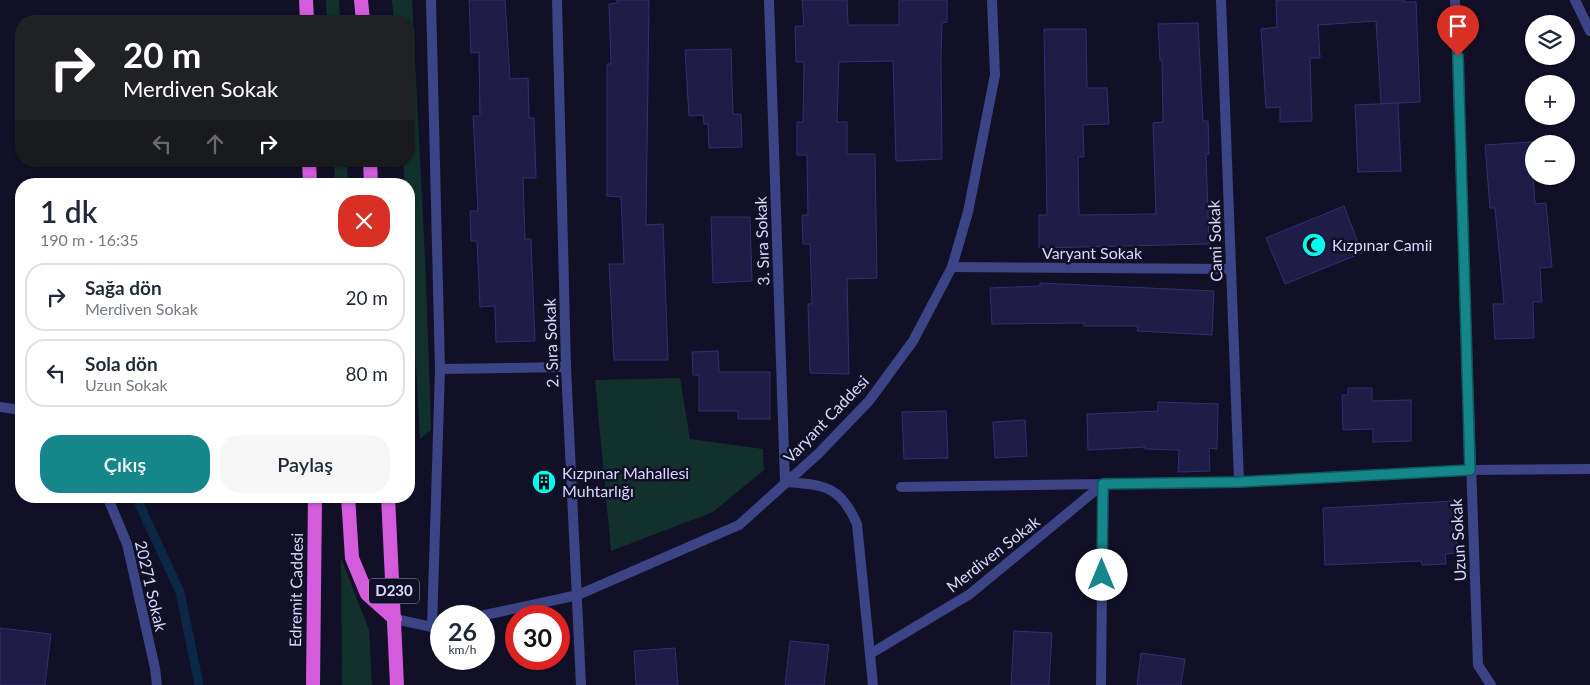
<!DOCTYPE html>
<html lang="tr">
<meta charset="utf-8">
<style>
:root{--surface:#fff;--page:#f6f6f7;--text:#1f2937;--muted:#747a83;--line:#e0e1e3;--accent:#15878a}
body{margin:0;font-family:Lato,sans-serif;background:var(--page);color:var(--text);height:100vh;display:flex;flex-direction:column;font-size:19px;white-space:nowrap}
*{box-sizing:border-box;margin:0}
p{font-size:16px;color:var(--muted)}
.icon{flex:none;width:28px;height:28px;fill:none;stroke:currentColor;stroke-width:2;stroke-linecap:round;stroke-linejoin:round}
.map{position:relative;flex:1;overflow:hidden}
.details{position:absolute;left:15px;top:178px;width:400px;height:325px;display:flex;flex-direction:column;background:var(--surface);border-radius:20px;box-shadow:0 1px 4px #0004}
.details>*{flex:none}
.banner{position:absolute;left:15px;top:15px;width:400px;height:152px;border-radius:20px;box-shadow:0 1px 4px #0004;background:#202124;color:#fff;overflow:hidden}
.tools{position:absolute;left:1525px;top:15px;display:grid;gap:10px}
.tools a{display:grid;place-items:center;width:50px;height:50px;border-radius:50%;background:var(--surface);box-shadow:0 1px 4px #0004;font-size:25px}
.speed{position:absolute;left:430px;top:605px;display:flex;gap:10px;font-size:25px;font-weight:700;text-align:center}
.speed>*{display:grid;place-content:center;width:65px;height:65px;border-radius:50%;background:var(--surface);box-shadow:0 1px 4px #0004;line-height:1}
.speed small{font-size:12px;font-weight:400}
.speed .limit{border:8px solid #d22;background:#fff;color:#111}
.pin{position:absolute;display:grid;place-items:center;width:42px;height:42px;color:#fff;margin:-51px -21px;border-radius:50% 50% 50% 0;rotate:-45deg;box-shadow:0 0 5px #0007}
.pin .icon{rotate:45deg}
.me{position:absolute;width:55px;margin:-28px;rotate:0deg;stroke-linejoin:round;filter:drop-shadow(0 0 4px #0008)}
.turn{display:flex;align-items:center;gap:18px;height:105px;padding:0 25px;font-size:22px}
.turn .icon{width:65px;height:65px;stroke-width:2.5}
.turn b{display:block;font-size:35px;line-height:42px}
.lanes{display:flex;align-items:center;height:48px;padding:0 25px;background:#0003;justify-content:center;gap:25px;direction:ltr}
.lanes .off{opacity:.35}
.round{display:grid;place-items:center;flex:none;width:52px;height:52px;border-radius:20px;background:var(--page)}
.head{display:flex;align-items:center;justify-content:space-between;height:85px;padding:0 25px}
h1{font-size:30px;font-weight:600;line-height:38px}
.button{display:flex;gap:10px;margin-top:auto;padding:10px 25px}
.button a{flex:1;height:58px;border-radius:20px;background:var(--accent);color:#fff;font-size:20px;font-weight:600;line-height:58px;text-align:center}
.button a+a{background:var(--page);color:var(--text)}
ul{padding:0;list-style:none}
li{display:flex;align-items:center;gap:15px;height:68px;margin:0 10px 8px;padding:0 15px;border:2px solid var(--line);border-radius:20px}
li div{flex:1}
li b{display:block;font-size:19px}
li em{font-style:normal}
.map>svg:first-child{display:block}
</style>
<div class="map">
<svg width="1590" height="685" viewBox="0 0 1590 685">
<rect width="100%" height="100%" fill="#111027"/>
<!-- green -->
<g fill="#13312c">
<polygon points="326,0 339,0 340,21 327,21"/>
<polygon points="392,0 412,0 426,278 431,430 420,439 409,240 409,184 405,184 403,161 409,161 409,21 394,21"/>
<polygon points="334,161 347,161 348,184 335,184"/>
<polygon points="680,378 690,439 763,449 764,470 713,512 611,551 595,380"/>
<polygon points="341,558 369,630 372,685 342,685"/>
</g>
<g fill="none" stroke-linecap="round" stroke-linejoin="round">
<!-- stream -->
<polyline stroke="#0c2845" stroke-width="9" points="136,497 180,592 199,685"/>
</g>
<!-- building -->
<g fill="#1f1d48" stroke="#332f73">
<polygon points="469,0 505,0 510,79 528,78 529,118 534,118 536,178 523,178 525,239 531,239 535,341 496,342 495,306 480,307 477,241 471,241 470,211 478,211 473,116 480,116 479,52 471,53"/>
<polygon points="617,0 649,0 646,225 663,224 668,360 614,360 609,264 624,264 621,197 607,196 607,64 611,64 609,4 617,3"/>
<polygon points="802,0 847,0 848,25 899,25 899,0 947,0 947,22 942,23 941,59 942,159 896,161 893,61 839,62 837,122 847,122 847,154 875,154 877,278 847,279 849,374 810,373 808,304 812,304 810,244 803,244 802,215 808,215 807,155 797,155 797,122 803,122 804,62 796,62 795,26 804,26"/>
<polygon points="1276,0 1404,0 1404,2 1416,2 1420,102 1381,104 1376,21 1318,25 1320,58 1310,58 1312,121 1280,122 1280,107 1266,108 1261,29 1277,27"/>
<polygon points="1198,23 1203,121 1208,121 1209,154 1206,154 1209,244 1039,248 1039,215 1047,215 1044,29 1086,29 1087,88 1107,88 1109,124 1083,125 1084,157 1078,157 1079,215 1156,214 1153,123 1163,122 1162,60 1160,60 1158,24"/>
<polygon points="731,49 733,114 741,114 742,147 709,148 708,124 704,124 703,115 689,116 685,50"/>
<polygon points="1398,103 1401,171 1358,172 1355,105"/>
<polygon points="1531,142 1535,204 1546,203 1552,267 1540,268 1542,302 1533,302 1534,338 1495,339 1493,304 1504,304 1495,208 1490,208 1485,145"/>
<polygon points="1344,206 1362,253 1285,284 1266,238"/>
<polygon points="711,217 750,217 752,281 713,283"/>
<polygon points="1040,283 1214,291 1212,335 1137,331 1138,326 1084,326 1084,323 992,324 990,288 1040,286"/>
<polygon points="718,351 719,372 770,372 770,419 738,419 738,411 699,411 699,375 693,375 692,352"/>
<polygon points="1348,388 1372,388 1372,401 1411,400 1411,441 1373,442 1373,429 1343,430 1342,395 1348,395"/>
<polygon points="1158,402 1218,404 1217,449 1209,448 1210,471 1178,472 1179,450 1145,449 1145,447 1088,450 1087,414 1158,411"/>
<polygon points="946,411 948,458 904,459 902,412"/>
<polygon points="1025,420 1027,456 995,458 993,422"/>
<polygon points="1454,501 1457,553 1445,554 1446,564 1422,565 1421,561 1325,565 1323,508"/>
<polygon points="0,628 51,634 45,685 0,685"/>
<polygon points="1014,631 1052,633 1049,685 1011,685"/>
<polygon points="790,641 829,645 824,685 785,685"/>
<polygon points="675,648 678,685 636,685 634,651"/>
<polygon points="1141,653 1185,659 1181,685 1137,685"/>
</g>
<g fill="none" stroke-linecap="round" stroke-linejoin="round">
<!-- service -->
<polyline stroke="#3c4485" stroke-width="10" points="901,487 1103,484"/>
<!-- minor -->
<g stroke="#3c4485" stroke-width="10">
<polyline points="431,0 440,369 432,627"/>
<polyline points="557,0 566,367 581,685"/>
<path d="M769,0L785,482C824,485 840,485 857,524L873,685"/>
<polyline points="1221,0 1239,482"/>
<polyline points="1455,0 1478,665 1491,685"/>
<polyline points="1575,0 1590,31"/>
<polyline points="952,267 1231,269"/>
<polyline points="440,369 566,367"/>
<polyline points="0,407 21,410"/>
<polyline points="107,496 127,544 155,668 157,685"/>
<polyline points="480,616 578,595 739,525 818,454 869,401 913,341 952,267 968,212 995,75 992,0"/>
<polyline points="395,619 432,627 441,625"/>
<polyline points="870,654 970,594 1103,484 1239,482 1470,470 1590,469"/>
<polyline points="1101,685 1103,484"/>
</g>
<!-- trunk -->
<g stroke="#d45bdc" stroke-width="14">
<polyline points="306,0 307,21"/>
<polyline points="361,0 363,21"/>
<polyline points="309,161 310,184"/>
<polyline points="370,161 371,184"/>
<polyline points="348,496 352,558 367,594 395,619"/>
<polyline points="388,496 397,685"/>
<polyline points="313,685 315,496"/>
</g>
</g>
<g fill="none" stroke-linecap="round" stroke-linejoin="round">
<!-- route casing -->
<g stroke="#0e585a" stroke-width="12">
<polyline id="route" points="1102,575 1103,484 1239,482 1470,470 1458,56"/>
</g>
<!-- route -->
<use href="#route" stroke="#15878a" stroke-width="9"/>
</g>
<!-- icons -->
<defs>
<g id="mosque-disc" transform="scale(1.25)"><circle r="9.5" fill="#08f9ef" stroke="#111027"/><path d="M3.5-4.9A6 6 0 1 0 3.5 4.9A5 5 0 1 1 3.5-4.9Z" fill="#111"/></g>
<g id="building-disc" transform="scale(1.25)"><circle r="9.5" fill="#08f9ef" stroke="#111027"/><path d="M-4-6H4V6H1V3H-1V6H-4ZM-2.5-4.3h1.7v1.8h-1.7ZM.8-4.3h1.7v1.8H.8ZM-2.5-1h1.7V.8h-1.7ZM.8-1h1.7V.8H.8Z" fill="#111"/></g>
</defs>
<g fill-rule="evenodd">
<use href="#mosque-disc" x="1314" y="245"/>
<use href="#building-disc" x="544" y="482"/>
</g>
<g text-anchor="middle" stroke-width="5" stroke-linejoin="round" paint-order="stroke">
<!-- shield labels -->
<rect fill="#111027" stroke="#9c9cbe" stroke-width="1" x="369" y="578.5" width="50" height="25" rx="4"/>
<g font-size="15" font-weight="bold" fill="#d7d8fe">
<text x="394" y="596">D230</text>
</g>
<!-- street labels -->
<g font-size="16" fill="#d7d8fe" stroke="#111027">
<text transform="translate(762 241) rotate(-92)" y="6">3. Sıra Sokak</text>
<text transform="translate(1215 241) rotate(-92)" y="6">Cami Sokak</text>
<text x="1092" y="259">Varyant Sokak</text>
<text transform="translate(551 343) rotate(-92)" y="6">2. Sıra Sokak</text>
<text transform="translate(826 419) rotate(-46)" y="6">Varyant Caddesi</text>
<text transform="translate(1458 540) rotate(-93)" y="6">Uzun Sokak</text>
<text transform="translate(993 554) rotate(-38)" y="6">Merdiven Sokak</text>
<text transform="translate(151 586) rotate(77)" y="6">20271 Sokak</text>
<text transform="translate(296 590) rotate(-89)" y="6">Edremit Caddesi</text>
</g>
<!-- poi labels -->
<g font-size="16" fill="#d7d8fe" stroke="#111027" text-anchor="start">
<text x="1332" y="251">Kızpınar Camii</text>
<text x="562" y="479">Kızpınar Mahallesi<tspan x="562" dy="18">Muhtarlığı</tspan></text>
</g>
</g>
</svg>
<div class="tools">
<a><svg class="icon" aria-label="layers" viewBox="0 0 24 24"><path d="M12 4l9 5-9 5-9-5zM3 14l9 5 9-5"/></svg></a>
<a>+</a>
<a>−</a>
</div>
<div class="speed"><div>26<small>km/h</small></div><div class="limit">30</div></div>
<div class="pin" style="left:1458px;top:56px;background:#d93025"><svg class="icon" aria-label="arrive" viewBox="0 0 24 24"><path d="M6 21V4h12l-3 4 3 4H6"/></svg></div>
<svg class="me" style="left:1102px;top:575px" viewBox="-20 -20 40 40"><circle r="19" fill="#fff"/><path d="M0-13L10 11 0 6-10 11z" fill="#15878a"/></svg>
<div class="banner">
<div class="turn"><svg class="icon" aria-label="right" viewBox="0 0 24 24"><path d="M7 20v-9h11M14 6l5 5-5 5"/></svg><div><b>20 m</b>Merdiven Sokak</div></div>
<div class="lanes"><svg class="icon off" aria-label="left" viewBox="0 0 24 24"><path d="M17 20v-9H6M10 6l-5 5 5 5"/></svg><svg class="icon off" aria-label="ahead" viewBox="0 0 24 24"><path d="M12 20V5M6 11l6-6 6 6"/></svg><svg class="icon" aria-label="right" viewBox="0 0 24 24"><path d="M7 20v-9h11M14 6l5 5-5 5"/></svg></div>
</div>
<section class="details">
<div class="head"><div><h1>1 dk</h1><p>190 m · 16:35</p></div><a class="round" style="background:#d93025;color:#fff"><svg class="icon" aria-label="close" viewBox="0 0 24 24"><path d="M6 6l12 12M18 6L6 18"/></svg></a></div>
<ul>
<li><svg class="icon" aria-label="right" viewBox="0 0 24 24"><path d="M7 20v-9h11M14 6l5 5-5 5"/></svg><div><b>Sağa dön</b><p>Merdiven Sokak</p></div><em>20 m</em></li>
<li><svg class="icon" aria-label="left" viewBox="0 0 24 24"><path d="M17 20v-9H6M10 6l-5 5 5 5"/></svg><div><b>Sola dön</b><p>Uzun Sokak</p></div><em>80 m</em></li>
</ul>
<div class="button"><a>Çıkış</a><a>Paylaş</a></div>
</section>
</div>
